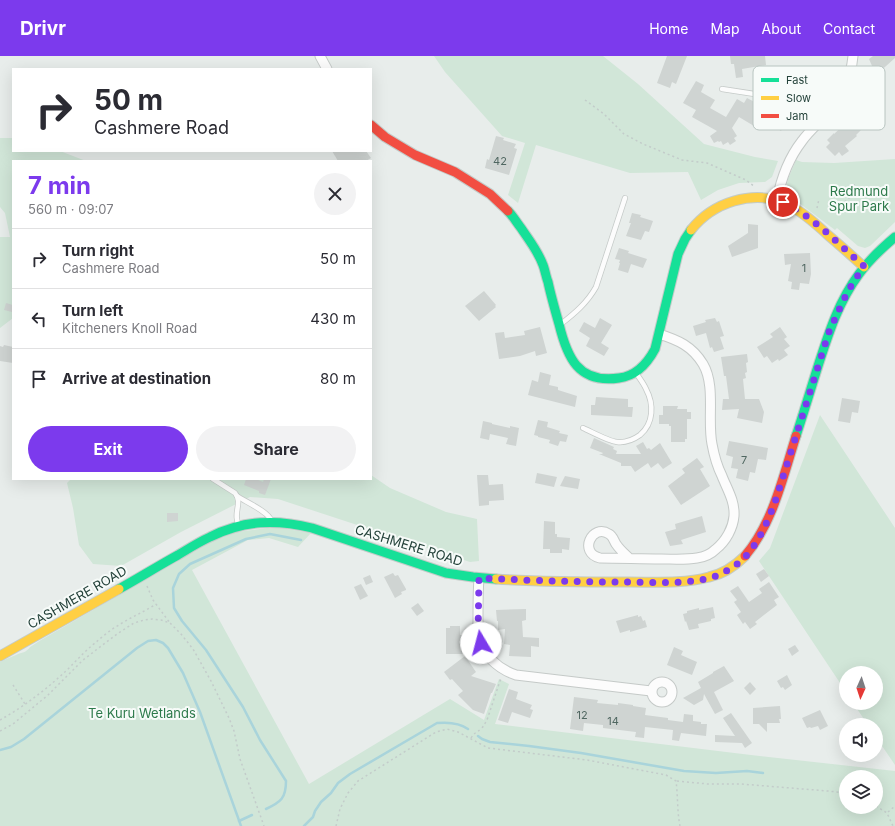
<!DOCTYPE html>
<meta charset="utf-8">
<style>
:root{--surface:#fff;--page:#f2f2f3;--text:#2b2b33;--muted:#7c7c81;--line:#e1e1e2;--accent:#7c3aed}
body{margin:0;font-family:Inter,sans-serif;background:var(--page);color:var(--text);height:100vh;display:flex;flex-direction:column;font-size:15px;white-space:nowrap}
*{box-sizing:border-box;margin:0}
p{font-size:13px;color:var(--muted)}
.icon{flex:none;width:22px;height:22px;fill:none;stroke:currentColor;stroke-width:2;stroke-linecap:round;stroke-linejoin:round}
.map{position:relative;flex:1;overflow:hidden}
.side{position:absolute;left:12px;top:104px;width:360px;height:320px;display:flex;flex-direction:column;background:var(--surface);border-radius:0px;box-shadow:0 4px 16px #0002}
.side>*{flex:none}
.top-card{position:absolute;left:12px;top:12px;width:360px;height:84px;border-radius:0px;box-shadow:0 4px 16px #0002;background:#fff;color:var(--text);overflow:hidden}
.needle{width:26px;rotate:183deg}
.buttons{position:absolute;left:839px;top:610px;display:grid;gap:8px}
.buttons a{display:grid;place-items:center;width:44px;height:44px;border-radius:50%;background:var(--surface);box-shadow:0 4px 16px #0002;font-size:20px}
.pin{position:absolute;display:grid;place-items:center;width:34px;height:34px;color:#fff;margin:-17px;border:2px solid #fff;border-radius:50%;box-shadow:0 1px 4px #0007}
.me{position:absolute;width:44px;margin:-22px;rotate:352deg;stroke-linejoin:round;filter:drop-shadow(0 0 3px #0008)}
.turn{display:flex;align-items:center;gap:14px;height:84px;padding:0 16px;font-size:18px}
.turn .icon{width:52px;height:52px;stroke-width:2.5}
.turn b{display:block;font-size:28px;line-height:34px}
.round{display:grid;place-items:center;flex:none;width:42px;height:42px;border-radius:21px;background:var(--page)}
.summary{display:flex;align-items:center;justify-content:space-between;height:68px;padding:0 16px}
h1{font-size:24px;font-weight:700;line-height:30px;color:var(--accent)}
.action{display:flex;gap:8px;margin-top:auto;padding:8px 16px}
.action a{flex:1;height:46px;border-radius:24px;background:var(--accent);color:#fff;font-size:16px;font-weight:700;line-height:46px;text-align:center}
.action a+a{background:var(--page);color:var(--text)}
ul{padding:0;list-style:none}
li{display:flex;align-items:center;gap:12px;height:60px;padding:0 16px;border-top:1px solid var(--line)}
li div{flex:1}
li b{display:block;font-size:15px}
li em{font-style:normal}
header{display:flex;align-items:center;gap:24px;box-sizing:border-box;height:56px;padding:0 20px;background:var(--accent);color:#fff}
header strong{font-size:19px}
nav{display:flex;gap:22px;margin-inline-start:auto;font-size:14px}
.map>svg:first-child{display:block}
</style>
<header>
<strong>Drivr</strong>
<nav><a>Home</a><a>Map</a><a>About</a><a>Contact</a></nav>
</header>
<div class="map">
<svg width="895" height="770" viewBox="0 0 895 770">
<rect width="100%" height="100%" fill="#e8edeb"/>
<!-- green -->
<g fill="#d1e6d8" fill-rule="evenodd">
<polygon points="434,0 603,0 638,28 704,88 755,101 778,105 772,121 765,126 739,127 718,134 701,144 688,116 630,117 536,89 518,147 508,139 525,87 502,80 445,16"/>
<polygon points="0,82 13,82 13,95 60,95 86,105 13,105 13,262 0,272 0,181 10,181 5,157 0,151"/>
<polygon points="895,103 895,166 870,190 865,192 858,190 837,172 835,174 799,147 787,142 785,138 788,123 796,104 802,106 834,107"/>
<polygon points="820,359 895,472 895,709 876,681 876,669 868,669 853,647 876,647 876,617 846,617 846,636 759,505 770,492"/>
<polygon points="371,419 390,432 446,456 477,463 479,505 470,506 278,443 250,441 181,476 121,510 93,508 79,489 73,452 67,427 71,423 371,423"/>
<path d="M275,471L311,477L298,491L269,482L248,484L192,514L309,728L450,643L484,664L499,623L509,628L495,668L751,699L895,715V770H0V606C5,604 10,601 16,599C22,596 26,597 30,591L41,584L211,486L237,476ZM846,721H876V751H846Z"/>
</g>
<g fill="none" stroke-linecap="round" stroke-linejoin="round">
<!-- stream -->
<g stroke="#a9d4db" stroke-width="2.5">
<polyline points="478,680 482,683 490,686 529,690 581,697 684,715 716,717 747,715 763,717"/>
<polyline points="0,694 11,691 24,683 137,592 148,585 156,584 163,587 168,592 183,617 200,656 241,770"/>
<path d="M266,753C281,746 286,742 286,725L260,684L243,651L206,594L182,565L174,552L173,532L179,518L190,508L246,483L270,478L301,484"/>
<polyline points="239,765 252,759"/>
<path d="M304,770L313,761L315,755L321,746L331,737L338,727L350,718L437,667C448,666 460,667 468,673"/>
</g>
</g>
<!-- building -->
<g fill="#cfd4d2">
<polygon points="667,0 687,0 676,28 672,26 670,32 657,27"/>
<polygon points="730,0 765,0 766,9 742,13 743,21 736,22 734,8 731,8"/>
<polygon points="873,0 895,0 895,2 876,19 869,3"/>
<polygon points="696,25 704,29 701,36 715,44 710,52 726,61 737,43 744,47 747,42 764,51 768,46 779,52 780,50 786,53 789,49 798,53 792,63 793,64 788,73 784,70 781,75 768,67 766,71 762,68 759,73 739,61 732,72 737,80 734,82 736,85 730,89 728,86 723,89 721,85 719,86 718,85 714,87 710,80 717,75 692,61 696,54 683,47"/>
<polygon points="853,65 861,74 856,79 857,80 845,90 849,95 842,100 839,96 835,100 826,91 830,87 827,84 834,77 834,78 846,67 848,69"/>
<polygon points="496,80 504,82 503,84 516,88 514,92 517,93 509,119 485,112 487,103 489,104"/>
<polygon points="332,95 366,95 371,102 366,105 338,105"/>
<polygon points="632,157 641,159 640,161 653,165 649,176 645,175 641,184 626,180 631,167 629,167"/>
<polygon points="748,168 758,169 758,192 732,201 728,190 748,177"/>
<polygon points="619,192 629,195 628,197 647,203 643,212 631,208 628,217 618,214 620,207 619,207 620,204 615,203"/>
<polygon points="810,197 811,218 809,228 800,227 799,234 791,233 792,226 788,225 791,208 785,209 784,198"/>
<polygon points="484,235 496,249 495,250 496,251 479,265 465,250"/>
<polygon points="6,247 13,249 12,256 4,254"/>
<polygon points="600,262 612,269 601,287 609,292 604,300 586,290 590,282 579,275 584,266 595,272"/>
<polygon points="715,262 717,266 719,265 724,280 720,281 724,293 714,296 712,291 710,292 706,277 696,280 693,270 706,266 705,264"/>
<polygon points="540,271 547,297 536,300 535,295 520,300 499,303 495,277 504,276 505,282 525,279 524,275"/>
<polygon points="780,271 787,281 784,283 790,290 784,294 788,299 779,305 778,303 772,307 767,300 764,302 757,291 773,281 770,278"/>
<polygon points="4,289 13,291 13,307 0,305 0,290 3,291"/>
<polygon points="747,298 748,306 746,307 747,316 745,317 746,322 743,323 745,343 759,343 764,356 762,367 737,362 739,353 722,354 723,343 729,343 726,320 724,320 721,301"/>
<polygon points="540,316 551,319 549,329 558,331 558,334 577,340 575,351 528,339 532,324 538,326"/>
<polygon points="596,341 628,343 628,351 633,351 632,361 591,359 591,349 595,349"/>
<polygon points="842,342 860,345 858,357 852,356 850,367 838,365"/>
<polygon points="663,350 678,350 677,353 687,353 687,356 691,356 691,363 687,363 687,383 685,383 685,386 671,386 671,370 669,370 669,368 659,368 659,359 663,359"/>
<polygon points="538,364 548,366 547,371 560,375 559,377 568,379 566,386 560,385 558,390 549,387 550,384 538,381 538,380 534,379"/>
<polygon points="483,365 492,367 492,368 510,372 510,370 519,372 516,390 506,388 508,382 490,378 489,384 480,382"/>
<polygon points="594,382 614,391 613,393 617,395 616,398 641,398 636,390 643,386 647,393 649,392 651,394 660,387 672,407 663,413 658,407 651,412 648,407 635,416 631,410 621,410 621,407 599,398 602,398 603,397 590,392"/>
<polygon points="729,385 768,392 766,404 758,403 755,417 750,416 748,425 736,422 738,413 731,412 733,401 726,399"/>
<polygon points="697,402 704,411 700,413 710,430 681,449 668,430 685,417 682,413"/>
<polygon points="537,417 557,421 554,431 535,427"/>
<polygon points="477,419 488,419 489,429 503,428 504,444 489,445 489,449 479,450"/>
<polygon points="565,420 580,423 578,433 560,430"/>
<polygon points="246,423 256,423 263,426 264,423 271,423 265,439 259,437 259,435 244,429"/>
<polygon points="167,457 178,457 178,465 167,466"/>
<polygon points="702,460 706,476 681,484 683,488 670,490 665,476 676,473 675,468"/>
<polygon points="544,465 555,466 555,478 557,478 557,481 570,482 569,494 562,493 562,497 550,497 550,493 543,493"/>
<polygon points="764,513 769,520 761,526 756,518"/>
<polygon points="393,517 395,520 398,519 406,533 406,534 401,536 402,538 395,542 384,521"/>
<polygon points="370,519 373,526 366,529 363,522"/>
<polygon points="769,526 779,541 774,544 777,549 755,566 757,568 750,573 745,566 743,568 737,559 741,556 734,546 737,544 730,535 738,530 749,546 762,537 759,533"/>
<polygon points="361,528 368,540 360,544 354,531"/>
<polygon points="418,547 424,555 417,560 411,552"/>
<polygon points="713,551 715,562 711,563 711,565 698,568 699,572 689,574 686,565 685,566 683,558 687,557 687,555 699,552 699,554"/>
<polygon points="526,553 526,564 522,565 523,581 539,582 539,591 531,590 531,601 509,600 510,589 504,588 505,573 498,574 498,565 497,565 496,554"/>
<polygon points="638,559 638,561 641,560 643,565 645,564 647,571 630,576 630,574 620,577 616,565"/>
<polygon points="450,570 460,570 460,579 463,579 463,598 446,598 446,572 450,572"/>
<polygon points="795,589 799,595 792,600 788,593"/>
<polygon points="674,591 683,595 681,599 697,606 692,619 667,609"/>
<polygon points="465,600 476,616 471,620 496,628 492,637 491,637 484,658 473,654 458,639 463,635 452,623 450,624 444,616"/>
<polygon points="724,610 734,625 714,636 723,654 715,658 704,638 703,644 694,649 683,642 701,632 698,626 713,617 713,616"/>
<polygon points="787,619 792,629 785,634 783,631 781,632 777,625"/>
<polygon points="750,626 756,633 750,639 744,632"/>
<polygon points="509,633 518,636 516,643 532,649 530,653 533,654 530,662 512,656 508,667 498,664"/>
<polygon points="574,641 598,644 597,647 618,649 618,647 633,649 633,650 646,652 645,659 668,662 668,664 683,666 684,658 693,659 693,665 701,666 701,668 707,668 706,680 681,677 679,685 672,684 673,674 645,671 644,682 635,681 636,676 603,672 603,669 584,667 583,675 570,673"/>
<polygon points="780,650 781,663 779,663 780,667 767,667 767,676 759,668 753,668 753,652"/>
<polygon points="820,654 828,670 820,674 818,670 811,672 810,671 807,672 802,662"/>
<polygon points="731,657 752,687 745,692 742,687 715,686 715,679 735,680 723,662"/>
</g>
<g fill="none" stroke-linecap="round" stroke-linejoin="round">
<!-- lane casing -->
<g stroke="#c5cac8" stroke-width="6">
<g id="lane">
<polyline points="722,33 781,42 793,46 803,51 821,65"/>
<path d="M561,268C575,257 587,247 596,231L625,142"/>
<path d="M583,372C592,376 608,385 617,386C626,387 633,384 640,379C654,367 654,348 646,333C644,328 640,323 636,317"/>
<path d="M213,423L235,437C242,445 235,455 237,463C237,466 238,468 239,470"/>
<path d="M237,440C246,446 267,455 271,464"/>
</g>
</g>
<!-- street casing -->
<g stroke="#c5cac8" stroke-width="11">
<g id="street">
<polyline points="320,0 327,13"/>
<path d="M777,144C781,123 788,103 802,85C809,75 819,67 827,58C842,43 851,21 853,0"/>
<path d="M629,502C625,498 620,494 616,488C614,485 613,480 609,478C592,467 578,497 600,502C621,502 641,503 661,503C673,503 685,504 697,502C704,501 711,498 716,493C726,485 733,472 734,460C735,445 727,433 722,420C717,410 714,399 712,388C707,363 716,330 703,308C692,290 678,284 659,278"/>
<path d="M479,522C478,535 478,549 478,562C478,567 478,573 478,578C481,598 498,613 516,619L651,635"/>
<circle cx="662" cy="636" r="10"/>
</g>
</g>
<!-- fast casing -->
<g stroke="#c3cbc8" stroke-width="11">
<g id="fast">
<path d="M508,155C513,160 517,167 521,172C529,184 538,195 543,209C545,214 546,221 548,226C551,240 555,254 559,268C567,301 578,328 619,322C636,320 647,308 655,293L678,198L685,183L691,174"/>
<path d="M796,380C804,356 811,332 819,307C829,276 839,245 859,218C869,204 882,192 895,181"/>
<path d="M119,533C139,522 158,510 178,499C188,493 199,486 210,481C244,464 276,463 312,472L446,517L473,521L496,523"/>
</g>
</g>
<!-- slow casing -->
<g stroke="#c3cbc8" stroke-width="11">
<g id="slow">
<path d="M691,174C702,160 717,150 734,145C776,133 800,153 829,180C841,190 853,201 864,211"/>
<path d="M496,523C541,526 585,526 630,526C656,526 683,528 709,521C723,518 735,510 745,500"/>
<polyline points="0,600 119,533"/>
</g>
</g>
<!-- jam casing -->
<g stroke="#c3cbc8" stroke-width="11">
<g id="jam">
<polyline points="371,69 385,81 415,99 455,116 490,138 508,155"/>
<path d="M745,500C773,467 783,421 796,380"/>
</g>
</g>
<!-- path -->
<g stroke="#c3ccca" stroke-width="1.5" stroke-dasharray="2 3" stroke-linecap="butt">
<polyline points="585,44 604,58 624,78 643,88 682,104 707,107 746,124 755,131"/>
<path d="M836,151C845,146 856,140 854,128"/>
<polyline points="817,152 819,143"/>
<polyline points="147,530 153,544 170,567"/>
<polyline points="13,629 25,648"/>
<path d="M0,664C25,650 48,632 68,613C77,604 85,595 95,587C102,581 110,574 119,569C131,561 144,556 156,548"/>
<polyline points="0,675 13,668 48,639 83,604 117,578 134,567 144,564 152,563 161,564 170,567 181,578 193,593 211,625 229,662 234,675 240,703 264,770"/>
<path d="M471,682C475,676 476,677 481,673C484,670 485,667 487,664L501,622"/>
<polyline points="677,725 708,728 741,728 828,735 846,737"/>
<polyline points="876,750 887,757 893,770"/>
<polyline points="888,756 895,750"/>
<path d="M336,770L340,753L348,737L358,725L436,676L447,673L458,676L488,692L587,704L666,719L676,725C678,740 677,755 680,770"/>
</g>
<!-- lane -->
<use href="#lane" stroke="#fcfcfc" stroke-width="4.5"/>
<!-- street -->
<use href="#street" stroke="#fcfcfc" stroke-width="9"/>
<!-- fast -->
<use href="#fast" stroke="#16e098" stroke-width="9"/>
<!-- slow -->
<use href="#slow" stroke="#ffcf43" stroke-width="9"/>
<!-- jam -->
<use href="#jam" stroke="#f24e42" stroke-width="9"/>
</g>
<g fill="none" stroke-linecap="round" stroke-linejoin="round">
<!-- route -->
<path stroke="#7c3aed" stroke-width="7" stroke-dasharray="0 12.6" d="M481,587L478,578L479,522C493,523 507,523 521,524C554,525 586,526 619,526C649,526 681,529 710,522C720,519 729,514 737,508C756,494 767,467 775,446L829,276L843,245L851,230L864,210C838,188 814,161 783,146"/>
</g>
<g text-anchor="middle" stroke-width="4" stroke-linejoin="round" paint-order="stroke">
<!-- number labels -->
<g font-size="11" fill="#506761">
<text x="500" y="109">42</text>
<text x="804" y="216">1</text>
<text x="744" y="408">7</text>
<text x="582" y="663">12</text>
<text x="613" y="669">14</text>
</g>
<!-- park labels -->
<g font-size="13" fill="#2d7a4b" stroke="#f7fbf9">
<text x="859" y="140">Redmund<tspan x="859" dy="15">Spur Park</tspan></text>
<text x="142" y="662">Te Kuru Wetlands</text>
</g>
<!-- street labels -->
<g font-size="13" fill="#24423a" stroke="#f7fbf9">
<text transform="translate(409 489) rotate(17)" y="5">CASHMERE ROAD</text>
<text transform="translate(77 541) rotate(-30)" y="5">CASHMERE ROAD</text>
</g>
</g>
<!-- legend -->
<rect x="753" y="10" width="132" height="64" rx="6" fill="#f7fbf9" stroke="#b8c4c0" stroke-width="1"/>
<rect x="761" y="22" width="18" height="4" fill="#16e098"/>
<rect x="761" y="40" width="18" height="4" fill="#ffcf43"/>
<rect x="761" y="58" width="18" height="4" fill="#f24e42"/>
<g font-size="11" fill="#24423a">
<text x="786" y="28">Fast</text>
<text x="786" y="46">Slow</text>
<text x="786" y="64">Jam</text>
</g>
</svg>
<div class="buttons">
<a><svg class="needle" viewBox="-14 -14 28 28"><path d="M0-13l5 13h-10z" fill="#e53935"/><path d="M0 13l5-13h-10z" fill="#7c7c81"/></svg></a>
<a><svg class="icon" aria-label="sound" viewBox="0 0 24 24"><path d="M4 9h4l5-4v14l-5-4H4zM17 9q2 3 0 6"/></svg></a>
<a><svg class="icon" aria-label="layers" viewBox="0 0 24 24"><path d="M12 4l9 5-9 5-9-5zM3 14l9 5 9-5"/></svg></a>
</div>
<div class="pin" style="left:783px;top:146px;background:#d93025"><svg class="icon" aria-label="arrive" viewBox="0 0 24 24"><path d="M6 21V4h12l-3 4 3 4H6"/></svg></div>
<svg class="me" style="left:481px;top:587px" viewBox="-20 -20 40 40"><circle r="19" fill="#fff"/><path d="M0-13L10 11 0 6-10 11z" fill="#7c3aed"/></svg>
<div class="top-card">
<div class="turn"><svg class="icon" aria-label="right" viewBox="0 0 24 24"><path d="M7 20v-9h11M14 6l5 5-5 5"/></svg><div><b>50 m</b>Cashmere Road</div></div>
</div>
<section class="side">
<div class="summary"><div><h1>7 min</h1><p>560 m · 09:07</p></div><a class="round"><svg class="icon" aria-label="close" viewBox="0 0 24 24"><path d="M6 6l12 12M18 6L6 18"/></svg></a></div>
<ul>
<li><svg class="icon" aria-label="right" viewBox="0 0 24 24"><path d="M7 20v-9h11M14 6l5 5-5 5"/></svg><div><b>Turn right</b><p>Cashmere Road</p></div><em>50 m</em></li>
<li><svg class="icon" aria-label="left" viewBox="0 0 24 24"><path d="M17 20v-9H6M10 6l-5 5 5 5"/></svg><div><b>Turn left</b><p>Kitcheners Knoll Road</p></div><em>430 m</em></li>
<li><svg class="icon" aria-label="arrive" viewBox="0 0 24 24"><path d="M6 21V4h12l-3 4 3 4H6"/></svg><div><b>Arrive at destination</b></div><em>80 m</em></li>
</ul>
<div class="action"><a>Exit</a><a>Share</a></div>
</section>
</div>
